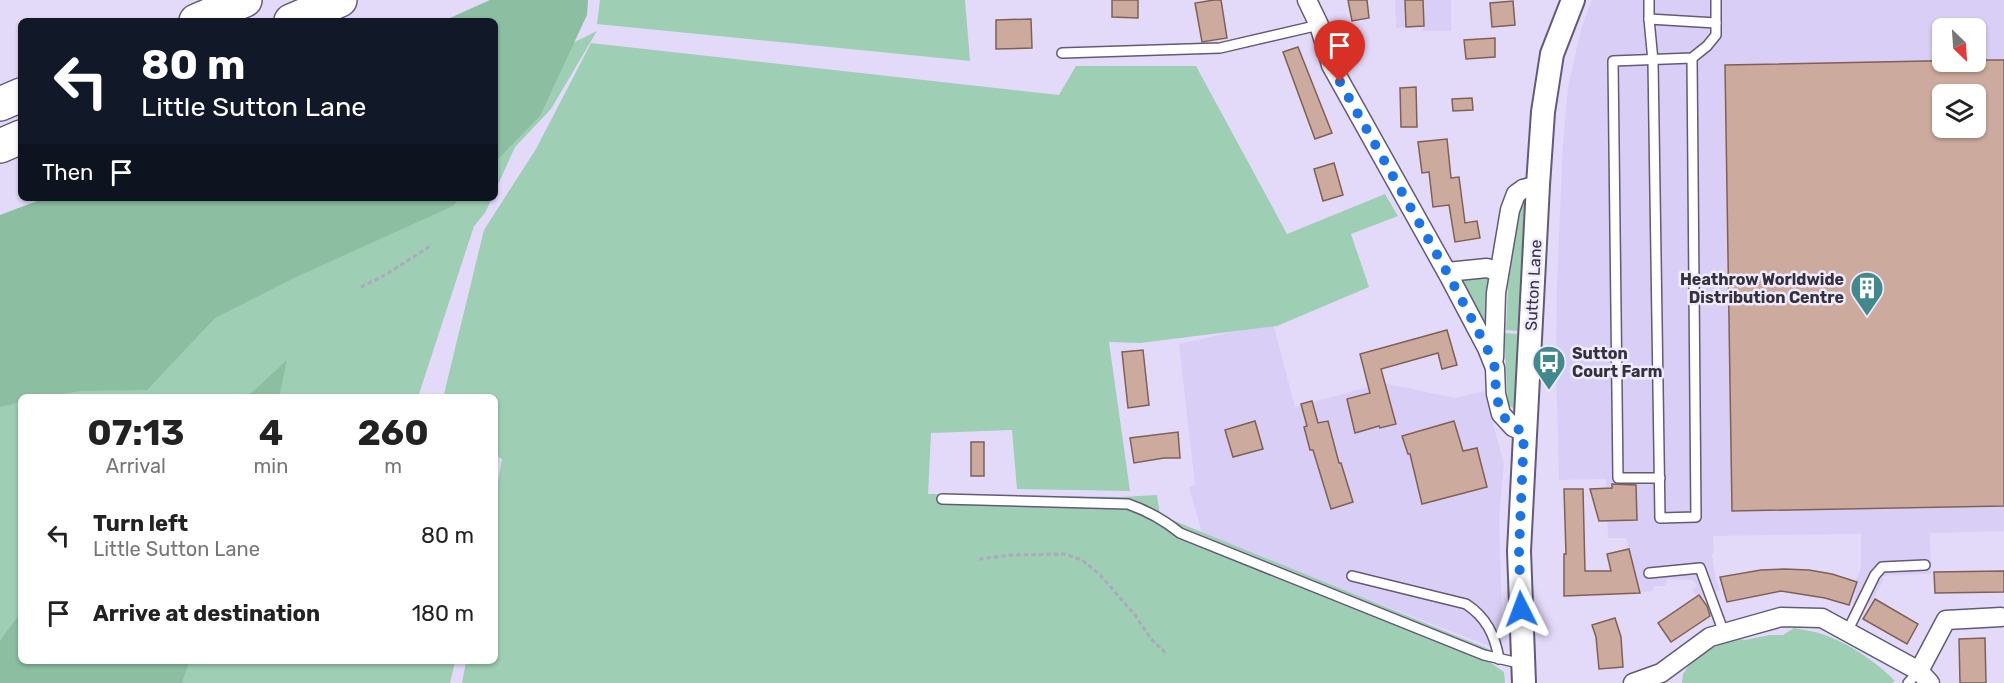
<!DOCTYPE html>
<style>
:root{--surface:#fff;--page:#f2f2f2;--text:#222;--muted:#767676}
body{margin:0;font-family:Rubik,sans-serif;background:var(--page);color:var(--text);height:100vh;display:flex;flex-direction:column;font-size:22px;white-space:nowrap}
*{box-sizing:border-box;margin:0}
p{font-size:20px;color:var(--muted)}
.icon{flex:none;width:33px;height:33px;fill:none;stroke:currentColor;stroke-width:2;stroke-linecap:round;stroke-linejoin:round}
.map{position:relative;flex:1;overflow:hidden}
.drawer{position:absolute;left:18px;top:394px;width:480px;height:270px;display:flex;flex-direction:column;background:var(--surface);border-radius:9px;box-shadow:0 2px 4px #0004}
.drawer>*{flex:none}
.guide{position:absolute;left:18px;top:18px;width:480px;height:183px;border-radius:9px;box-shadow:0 2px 4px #0004;background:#111827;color:#fff;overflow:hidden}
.needle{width:39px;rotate:155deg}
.tools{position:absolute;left:1932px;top:18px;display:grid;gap:12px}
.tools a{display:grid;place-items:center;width:54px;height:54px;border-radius:9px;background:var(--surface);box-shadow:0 2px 4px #0004;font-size:30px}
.pin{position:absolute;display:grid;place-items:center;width:51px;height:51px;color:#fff;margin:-62px -26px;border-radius:50% 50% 50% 0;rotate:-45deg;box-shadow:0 0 6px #0007}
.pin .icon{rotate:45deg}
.me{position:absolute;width:66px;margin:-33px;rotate:357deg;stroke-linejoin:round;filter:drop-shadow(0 0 4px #0008)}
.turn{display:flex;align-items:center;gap:21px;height:126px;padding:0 24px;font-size:27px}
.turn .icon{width:78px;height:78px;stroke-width:2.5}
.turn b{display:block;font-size:42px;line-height:51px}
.then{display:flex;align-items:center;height:57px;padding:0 24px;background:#0003;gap:12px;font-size:22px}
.eta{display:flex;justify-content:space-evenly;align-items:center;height:102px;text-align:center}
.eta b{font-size:36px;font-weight:700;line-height:42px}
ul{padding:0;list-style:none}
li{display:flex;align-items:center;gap:18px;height:78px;padding:0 24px}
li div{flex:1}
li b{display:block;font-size:22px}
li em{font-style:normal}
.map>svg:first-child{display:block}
</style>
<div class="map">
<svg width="2004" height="683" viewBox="0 0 2004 683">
<rect width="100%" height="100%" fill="#e3dafa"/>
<!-- built -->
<g fill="#d9cef5" fill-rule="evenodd">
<polygon points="1395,0 1451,0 1451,31 1423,31 1423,25 1396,28"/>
<path d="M1592,0H2004V531L1930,533L1931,574L1889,575L1882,577L1884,579L1870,604L1866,602L1853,625L1846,620L1851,610L1856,592L1852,590L1861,568V534L1713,536L1714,553L1712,554L1715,576L1720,590L1715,592L1720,607L1726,618L1718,621L1715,613L1704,598L1700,601L1692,590L1697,586L1693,580L1667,579L1666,586H1654L1653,591L1640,592L1626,538H1608L1606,479L1559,480L1556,361L1557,282L1563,145L1568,87L1581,29ZM1942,28H1976V62H1942ZM1942,94H1976V128H1942Z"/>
<polygon points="1273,323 1295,407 1383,383 1455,398 1484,391 1504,464 1499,518 1503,641 1497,649 1203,536 1189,487 1195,485 1179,344"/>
</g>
<!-- green -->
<g fill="#9eceb3">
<polygon points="600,0 965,0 970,61 597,24"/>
<polygon points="597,31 551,109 515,147 495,191 495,81"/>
<polygon points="591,43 1059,95 1076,66 1196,66 1287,234 1385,194 1398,216 1351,234 1369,287 1277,326 1140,343 1109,342 1130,491 1017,489 1012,430 931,433 928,494 1121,497 1157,495 1160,515 1496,652 1491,663 1504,672 1505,683 462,683 466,662 495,662 495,499 502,459 495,455 495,398 443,398 484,230 536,149"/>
<polygon points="257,198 492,198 485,213 474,226 418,397 21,398 21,662 455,662 450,683 0,683 0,324"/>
<polygon points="1520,199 1527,202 1518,331 1506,330 1509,267"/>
<polygon points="1487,276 1490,279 1487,334 1459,281 1464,277"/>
<polygon points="1504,333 1518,334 1515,409 1508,405"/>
<path d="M1794,628C1803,630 1813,631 1822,634C1848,643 1877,662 1895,681L1892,683H1682L1683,674L1690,664L1714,647L1734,638L1745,640L1770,635H1783Z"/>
</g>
<!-- forest -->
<g fill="#8cbea2">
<polygon points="490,0 588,0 587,15 540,116 495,162 495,21 443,21"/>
<polygon points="45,198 460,198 453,206 296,277 215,318 147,390 79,391 47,397 21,398 21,402 0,407 0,215"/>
<polygon points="287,360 279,397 248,397 249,395"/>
<polygon points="21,612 21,662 189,662 182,683 0,683 0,641"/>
</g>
<!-- building -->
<g fill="#cdaa9e" stroke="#7f6055" stroke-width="1.5" fill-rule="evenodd">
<polygon points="1112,0 1138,0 1138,18 1112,17"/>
<polygon points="1214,0 1221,0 1227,38 1202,42 1195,3"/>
<polygon points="1348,0 1367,0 1369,18 1352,21"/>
<polygon points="1405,0 1423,0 1424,26 1406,27"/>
<polygon points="1513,1 1515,25 1492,27 1490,3"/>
<polygon points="1031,19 1032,48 996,49 996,20"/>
<polygon points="1495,38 1495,57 1466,59 1464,40"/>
<polygon points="1298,47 1332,133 1315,139 1283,52"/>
<path d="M1976,60H2004V506L1732,511L1725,65ZM1942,94H1976V128H1942Z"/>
<polygon points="1416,87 1417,127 1401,127 1400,88"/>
<polygon points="1472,98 1473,110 1453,111 1452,99"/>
<polygon points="1447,139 1451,178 1459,177 1465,223 1477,221 1480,238 1455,242 1449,205 1433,207 1429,172 1422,173 1418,142"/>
<polygon points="1334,163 1343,195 1323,201 1314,169"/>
<polygon points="1447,330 1457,365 1442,369 1438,353 1381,369 1396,424 1380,428 1379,426 1355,433 1347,399 1370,393 1360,354"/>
<polygon points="1143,350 1149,405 1128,408 1122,352"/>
<polygon points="1312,401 1318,423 1328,421 1339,463 1341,463 1353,502 1331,509 1313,450 1310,450 1304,427 1307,426 1301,404"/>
<polygon points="1255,421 1263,449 1233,457 1225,430"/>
<polygon points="1454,421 1463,451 1477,448 1487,487 1422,504 1410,454 1408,454 1402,436"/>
<polygon points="1178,432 1180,458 1164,458 1134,463 1130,438"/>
<rect x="971" y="442" width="13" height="34"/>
<polygon points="1612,484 1636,485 1637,520 1599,521 1590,489 1612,488"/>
<polygon points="1564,489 1583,489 1585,571 1611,571 1607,554 1629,549 1640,593 1564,596 1564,554 1566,554"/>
<polygon points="1784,569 1809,570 1832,574 1857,582 1849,605 1825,598 1781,591 1727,602 1720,577 1761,570"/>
<polygon points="2004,571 2004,592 1935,593 1934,572"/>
<polygon points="1699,595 1707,606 1710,616 1671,642 1658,623"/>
<polygon points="1875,599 1918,624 1907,644 1863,619"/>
<polygon points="1615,618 1621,637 1623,667 1599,669 1596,637 1592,625"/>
<polygon points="1985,638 1986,683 1960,683 1959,639"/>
</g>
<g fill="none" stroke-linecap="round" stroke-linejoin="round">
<!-- service casing -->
<g stroke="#625a76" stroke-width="12">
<g id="service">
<polyline points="1649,0 1649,19 1653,61 1660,518 1696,517 1692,58"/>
<polyline points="1649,19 1716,23"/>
<polyline points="1062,53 1220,48 1319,25"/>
<polyline points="1660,478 1618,478 1613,61 1692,58 1707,46 1716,35 1716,0"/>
<path d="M942,499L1128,504C1148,511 1163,519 1180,533L1484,655L1523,664"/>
<polyline points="1649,573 1700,568 1724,633"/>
<path d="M1352,576L1466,604C1486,617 1495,635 1499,659"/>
<polyline points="1847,632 1875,575 1882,567 1925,565"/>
<polyline points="1908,683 1919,671"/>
</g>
</g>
<!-- minor casing -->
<g stroke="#625a76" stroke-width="21">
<g id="minor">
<polyline points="1307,0 1319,25 1331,65 1449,276 1487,348 1495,368 1496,394 1501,414 1513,427 1524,432"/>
<polyline points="1447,272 1487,268 1499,272"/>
<polyline points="1494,358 1496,293 1510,210 1516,194 1523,189 1538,185"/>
<polyline points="1919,671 1946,620 2001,617"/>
<polyline points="1633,683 1661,673 1710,637 1781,617 1822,618 1919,671 1930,683"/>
</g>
</g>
<!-- tertiary casing -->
<g stroke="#625a76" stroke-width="26">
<polyline id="tertiary" points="1524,683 1519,551 1538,185 1543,112 1552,54 1573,0"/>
</g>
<!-- motorway casing -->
<g stroke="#625a76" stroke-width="36">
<g id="motorway">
<polyline points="196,21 245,0"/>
<polyline points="291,21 340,0"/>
<polyline points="0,104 21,95"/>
<polyline points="0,146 21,137"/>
</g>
</g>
<!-- path -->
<g stroke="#aea7c1" stroke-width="3" stroke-dasharray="4.5 3" stroke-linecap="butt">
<polyline points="361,287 385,275 432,245"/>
<polyline points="979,559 1013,555 1065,554 1082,560 1100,575 1135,615 1151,639 1167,654"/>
</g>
<!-- service -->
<use href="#service" stroke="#fff" stroke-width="9"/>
<!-- minor -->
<use href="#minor" stroke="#fff" stroke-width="18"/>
<!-- tertiary -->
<use href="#tertiary" stroke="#fff" stroke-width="22"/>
<!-- motorway -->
<use href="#motorway" stroke="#fff" stroke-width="33"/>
</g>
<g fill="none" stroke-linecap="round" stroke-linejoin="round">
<!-- route -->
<polyline stroke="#1a73e8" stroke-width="10" stroke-dasharray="0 18" points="1340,82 1449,276 1487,348 1495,368 1496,394 1501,414 1513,427 1524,432 1519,551 1521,609"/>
</g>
<!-- icons -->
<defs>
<g id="building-pin" transform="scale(1.725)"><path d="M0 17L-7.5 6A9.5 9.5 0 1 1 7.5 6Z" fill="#41898d" stroke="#efeafd"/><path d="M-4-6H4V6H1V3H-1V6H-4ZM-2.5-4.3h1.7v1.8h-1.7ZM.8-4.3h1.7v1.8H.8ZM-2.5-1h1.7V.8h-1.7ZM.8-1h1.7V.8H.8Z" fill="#fff"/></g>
<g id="bus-pin" transform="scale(1.725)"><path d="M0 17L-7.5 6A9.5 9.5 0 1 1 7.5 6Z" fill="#41898d" stroke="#efeafd"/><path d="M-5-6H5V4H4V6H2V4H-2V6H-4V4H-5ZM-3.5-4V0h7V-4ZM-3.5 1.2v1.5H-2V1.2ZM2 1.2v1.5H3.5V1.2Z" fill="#fff"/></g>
</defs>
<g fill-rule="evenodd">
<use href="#building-pin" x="1867" y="288"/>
<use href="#bus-pin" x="1549" y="362"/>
</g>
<g text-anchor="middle" stroke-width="5" stroke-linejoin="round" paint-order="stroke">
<!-- poi labels -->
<g font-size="16" font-weight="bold" fill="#34313d" stroke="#efeafd" text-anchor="end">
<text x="1844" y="285">Heathrow Worldwide<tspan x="1844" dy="18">Distribution Centre</tspan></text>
<text x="1572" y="359" text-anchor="start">Sutton<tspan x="1572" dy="18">Court Farm</tspan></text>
</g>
<!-- street labels -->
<g font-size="16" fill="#34313d" stroke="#efeafd">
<text transform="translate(1533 285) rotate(-87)" y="6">Sutton Lane</text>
</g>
</g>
</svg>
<div class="tools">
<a><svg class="needle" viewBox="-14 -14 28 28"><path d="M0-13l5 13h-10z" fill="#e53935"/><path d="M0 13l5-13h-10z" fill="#767676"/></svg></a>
<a><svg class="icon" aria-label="layers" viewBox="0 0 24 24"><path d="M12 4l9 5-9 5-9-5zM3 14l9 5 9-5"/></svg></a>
</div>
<div class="pin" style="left:1340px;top:82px;background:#d93025"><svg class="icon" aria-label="arrive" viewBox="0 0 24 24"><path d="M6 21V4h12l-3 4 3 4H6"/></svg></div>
<svg class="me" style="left:1521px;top:609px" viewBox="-20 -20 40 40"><path d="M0-17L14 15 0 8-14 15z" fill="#1a73e8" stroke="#fff" stroke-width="4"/></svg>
<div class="guide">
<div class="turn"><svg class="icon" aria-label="left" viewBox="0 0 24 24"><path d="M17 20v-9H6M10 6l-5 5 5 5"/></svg><div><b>80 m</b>Little Sutton Lane</div></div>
<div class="then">Then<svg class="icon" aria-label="arrive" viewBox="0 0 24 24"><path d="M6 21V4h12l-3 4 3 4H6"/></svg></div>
</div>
<section class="drawer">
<div class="eta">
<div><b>07:13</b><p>Arrival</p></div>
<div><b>4</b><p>min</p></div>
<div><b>260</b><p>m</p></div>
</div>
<ul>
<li><svg class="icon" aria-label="left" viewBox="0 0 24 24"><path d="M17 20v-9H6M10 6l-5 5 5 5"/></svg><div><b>Turn left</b><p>Little Sutton Lane</p></div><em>80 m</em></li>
<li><svg class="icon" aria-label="arrive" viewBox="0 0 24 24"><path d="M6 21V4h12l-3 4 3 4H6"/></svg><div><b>Arrive at destination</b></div><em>180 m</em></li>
</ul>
</section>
</div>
